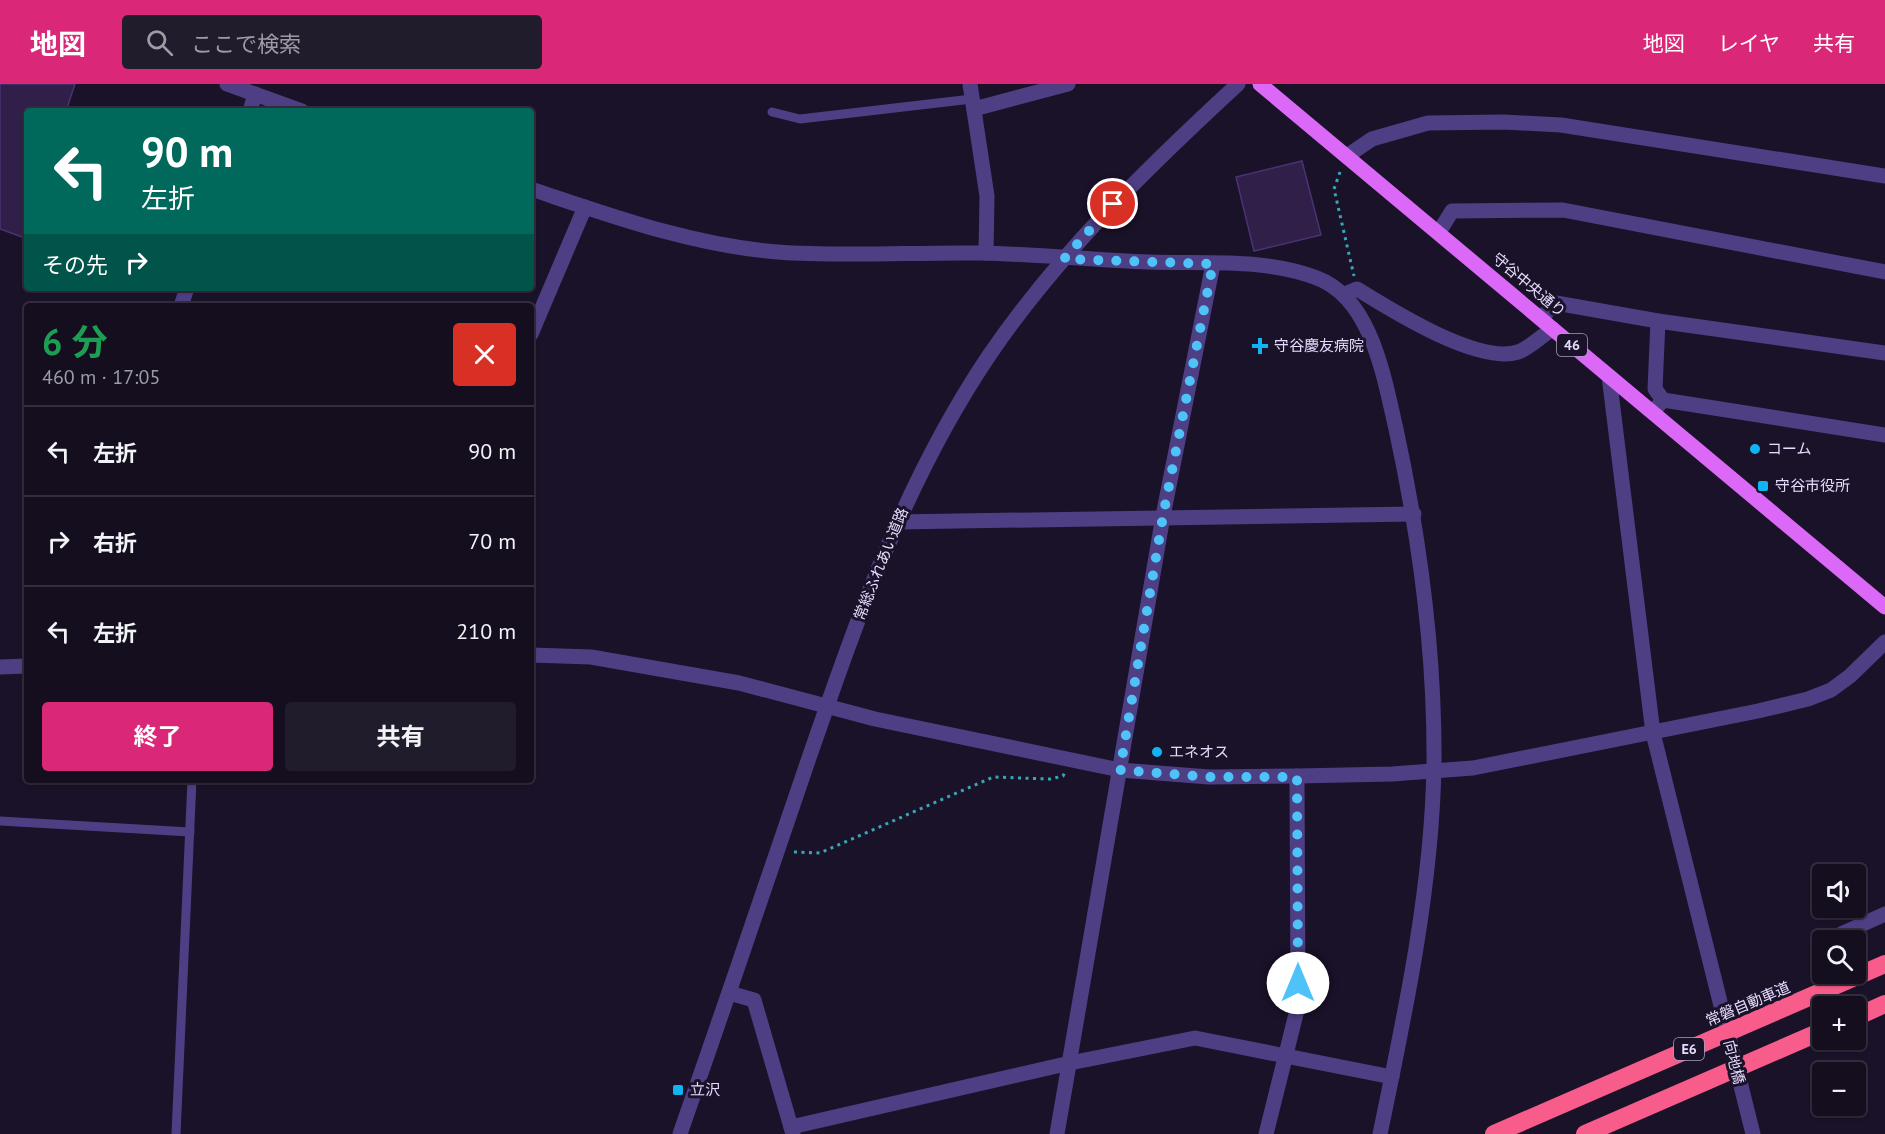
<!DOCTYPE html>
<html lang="ja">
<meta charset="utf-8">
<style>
:root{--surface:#140e1f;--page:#211c2c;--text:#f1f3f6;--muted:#9d9ca4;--line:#332e3d;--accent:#db2777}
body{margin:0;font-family:"PT Sans","Noto Sans JP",sans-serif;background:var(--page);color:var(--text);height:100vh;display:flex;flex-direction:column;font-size:22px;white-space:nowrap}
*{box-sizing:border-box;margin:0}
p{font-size:20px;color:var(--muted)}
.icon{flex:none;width:33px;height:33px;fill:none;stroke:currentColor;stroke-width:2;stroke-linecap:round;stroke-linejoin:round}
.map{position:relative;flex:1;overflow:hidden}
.side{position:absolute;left:24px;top:219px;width:510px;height:480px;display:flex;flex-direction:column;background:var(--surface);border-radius:6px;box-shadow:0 2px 4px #0004,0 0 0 2px var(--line)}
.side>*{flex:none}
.banner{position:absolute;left:24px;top:24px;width:510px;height:183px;border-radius:6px;box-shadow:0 2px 4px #0004,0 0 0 2px var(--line);background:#00695c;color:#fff;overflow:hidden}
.tools{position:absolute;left:1812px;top:780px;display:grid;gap:12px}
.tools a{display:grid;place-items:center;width:54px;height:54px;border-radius:6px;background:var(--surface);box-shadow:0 2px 4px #0004,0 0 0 2px var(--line);font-size:30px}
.pin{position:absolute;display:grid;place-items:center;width:51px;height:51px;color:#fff;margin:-26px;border:3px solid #fff;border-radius:50%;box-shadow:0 2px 6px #0007}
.me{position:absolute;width:66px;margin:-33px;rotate:0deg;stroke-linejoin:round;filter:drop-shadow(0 0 4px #0008)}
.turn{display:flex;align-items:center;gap:21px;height:126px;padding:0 18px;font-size:27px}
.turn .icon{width:78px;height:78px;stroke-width:2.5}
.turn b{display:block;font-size:42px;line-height:51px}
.then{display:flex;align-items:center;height:57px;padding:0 18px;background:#0003;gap:12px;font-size:22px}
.round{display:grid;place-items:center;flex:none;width:63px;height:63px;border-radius:6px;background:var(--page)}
.head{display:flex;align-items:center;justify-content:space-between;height:102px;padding:0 18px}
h1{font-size:36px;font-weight:700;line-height:45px;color:#1e9e55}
.cta{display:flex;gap:12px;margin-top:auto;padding:12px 18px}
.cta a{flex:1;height:69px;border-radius:6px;background:var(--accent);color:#fff;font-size:24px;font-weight:700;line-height:69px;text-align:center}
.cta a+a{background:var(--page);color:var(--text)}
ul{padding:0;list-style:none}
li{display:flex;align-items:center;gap:18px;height:90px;padding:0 18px;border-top:2px solid var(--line)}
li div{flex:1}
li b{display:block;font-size:22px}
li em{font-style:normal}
header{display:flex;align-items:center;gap:36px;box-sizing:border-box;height:84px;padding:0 30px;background:var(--accent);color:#fff}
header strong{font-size:28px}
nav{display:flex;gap:33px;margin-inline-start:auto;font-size:21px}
.search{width:420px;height:54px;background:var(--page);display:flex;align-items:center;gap:15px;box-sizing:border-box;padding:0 21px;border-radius:6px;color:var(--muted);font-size:22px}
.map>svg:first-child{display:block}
</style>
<header>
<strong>地図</strong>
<div class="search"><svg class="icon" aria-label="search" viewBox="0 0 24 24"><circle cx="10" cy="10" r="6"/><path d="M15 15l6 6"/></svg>ここで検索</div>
<nav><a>地図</a><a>レイヤ</a><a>共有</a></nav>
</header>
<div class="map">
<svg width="1885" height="1050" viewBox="0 0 1885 1050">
<rect width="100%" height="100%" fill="#1a1229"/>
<!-- building -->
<g fill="#2f1f49" stroke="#4b3273" stroke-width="1.5">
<polygon points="0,0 75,0 66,27 27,27 27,139 22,153 0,145"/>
<polygon points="1302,77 1321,151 1254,167 1236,93"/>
</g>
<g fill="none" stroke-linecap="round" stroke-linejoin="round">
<!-- path -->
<g stroke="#37a6b5" stroke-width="3" stroke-dasharray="3 4.5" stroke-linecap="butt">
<polyline points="1340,88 1334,105 1354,192"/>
<polyline points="794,768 820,769 993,693 1050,695 1063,692 1065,688"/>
</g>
<!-- service -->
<g stroke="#4e3f85" stroke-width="9">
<polyline points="772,28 800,35 972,15"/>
<polyline points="0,737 190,748"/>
<polyline points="176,1050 192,696"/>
</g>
<!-- minor -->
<g stroke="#4e3f85" stroke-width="15">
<polyline points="970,0 987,112 986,169"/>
<polyline points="974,25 1068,0"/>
<polyline points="250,27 255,10"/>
<polyline points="1347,72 1372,55 1428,39 1504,38 1561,41 1885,92"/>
<polyline points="1439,148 1452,127 1563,126 1885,188"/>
<path d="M1345,210L1357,205C1391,226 1478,281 1518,268C1530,264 1542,251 1553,245"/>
<polyline points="181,222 187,204"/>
<polyline points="1541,234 1556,219 1658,237 1885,269"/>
<polyline points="1658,237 1655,305 1663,316"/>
<polyline points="531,250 585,123"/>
<polyline points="1609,292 1653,649 1753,1050"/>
<polyline points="1653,328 1663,316 1885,351"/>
<polyline points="896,438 1414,430"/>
<polyline points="1841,850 1885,830"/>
<polyline points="729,909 754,916 793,1050"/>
<polyline points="791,1043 1070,979 1195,954 1392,993"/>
<polyline points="1057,1050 1163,432 1213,180"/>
<polyline points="1266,1050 1298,922 1297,692"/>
</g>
<!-- tertiary -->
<g stroke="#4e3f85" stroke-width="15">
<polyline points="227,0 302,27"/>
<path d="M531,105C612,132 691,161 777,168C844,173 913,168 980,169C1036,170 1093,176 1149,178C1205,180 1265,174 1317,194C1372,215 1384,294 1396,345C1420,456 1435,568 1434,681C1432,804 1405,930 1380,1050"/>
<polyline points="531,571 591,573 739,599 875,635 1120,686 1209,693 1297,692 1392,690 1473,684 1758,627 1808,615 1831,606 1850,592 1885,558"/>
<polyline points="0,583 27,582"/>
<path d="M680,1050C724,924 767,797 810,671C859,530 905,397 988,273C1058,170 1147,84 1238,0"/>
</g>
<!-- primary -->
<polyline stroke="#dc68f7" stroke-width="15" points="1260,0 1885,523"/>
<!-- motorway -->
<g stroke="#f75c8b" stroke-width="18">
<polyline points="1856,933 1885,920"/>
<polyline points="1494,1050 1885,880"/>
<polyline points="1585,1050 1822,947"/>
</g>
</g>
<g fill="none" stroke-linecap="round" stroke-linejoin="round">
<!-- route -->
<polyline stroke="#4fc3f7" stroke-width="10" stroke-dasharray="0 18" points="1113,120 1064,175 1213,180 1163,432 1120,686 1209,693 1297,693 1298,899"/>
</g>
<!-- markers -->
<g fill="#11b4f3" stroke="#1a1229" stroke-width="2">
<path d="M1257 253h6v6h6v6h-6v6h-6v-6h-6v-6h6z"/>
<circle cx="1755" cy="365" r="6"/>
<rect x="1757" y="396" width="12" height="12" rx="3"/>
<circle cx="1157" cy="668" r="6"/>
<rect x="672" y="1000" width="12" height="12" rx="3"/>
</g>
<g text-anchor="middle" stroke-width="6" stroke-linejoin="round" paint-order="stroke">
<!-- shield labels -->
<g fill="#1a1229" stroke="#a89fbd" stroke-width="1.5">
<rect x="1557" y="250" width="30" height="22" rx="4.5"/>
<rect x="1674" y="954" width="30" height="22" rx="4.5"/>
</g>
<g font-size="14" font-weight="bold" fill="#e5dbfd">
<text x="1572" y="266">46</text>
<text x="1689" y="970">E6</text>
</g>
<!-- street labels -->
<g font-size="15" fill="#e5dbfd" stroke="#1a1229">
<text transform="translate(1529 201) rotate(40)" y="5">守谷中央通り</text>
<text transform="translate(881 480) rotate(-68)" y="5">常総ふれあい道路</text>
<text transform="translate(1748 920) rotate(-23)" y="5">常磐自動車道</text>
<text transform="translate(1734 978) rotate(76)" y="5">向地橋</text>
</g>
<!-- poi labels -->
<g font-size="15" fill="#e5dbfd" stroke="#1a1229" text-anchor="start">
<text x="1274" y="267">守谷慶友病院</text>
<text x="1767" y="370">コーム</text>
<text x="1775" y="407">守谷市役所</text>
<text x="1169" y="673">エネオス</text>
<text x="690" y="1011">立沢</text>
</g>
</g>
</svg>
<div class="tools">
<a><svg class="icon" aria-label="sound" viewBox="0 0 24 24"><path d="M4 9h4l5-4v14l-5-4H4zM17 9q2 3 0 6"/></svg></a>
<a><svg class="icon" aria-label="search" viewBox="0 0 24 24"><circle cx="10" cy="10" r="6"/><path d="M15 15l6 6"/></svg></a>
<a>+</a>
<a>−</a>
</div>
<div class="pin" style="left:1113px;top:120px;background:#d93025"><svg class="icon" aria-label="arrive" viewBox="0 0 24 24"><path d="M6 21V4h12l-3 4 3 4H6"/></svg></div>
<svg class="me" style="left:1298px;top:899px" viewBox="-20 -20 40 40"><circle r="19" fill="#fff"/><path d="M0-13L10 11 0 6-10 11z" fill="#4fc3f7"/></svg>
<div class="banner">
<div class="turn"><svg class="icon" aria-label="left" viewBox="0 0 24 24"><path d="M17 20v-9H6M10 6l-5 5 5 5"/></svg><div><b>90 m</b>左折</div></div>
<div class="then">その先<svg class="icon" aria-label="right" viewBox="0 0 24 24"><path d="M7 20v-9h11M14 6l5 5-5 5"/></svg></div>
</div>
<section class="side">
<div class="head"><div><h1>6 分</h1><p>460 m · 17:05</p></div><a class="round" style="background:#d93025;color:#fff"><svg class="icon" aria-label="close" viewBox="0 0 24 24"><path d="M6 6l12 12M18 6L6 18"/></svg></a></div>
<ul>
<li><svg class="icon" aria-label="left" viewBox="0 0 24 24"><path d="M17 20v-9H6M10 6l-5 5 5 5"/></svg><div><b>左折</b></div><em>90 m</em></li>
<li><svg class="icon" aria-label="right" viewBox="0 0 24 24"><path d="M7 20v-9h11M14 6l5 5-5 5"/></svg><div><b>右折</b></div><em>70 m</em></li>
<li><svg class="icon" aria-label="left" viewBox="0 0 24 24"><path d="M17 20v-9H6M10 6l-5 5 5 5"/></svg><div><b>左折</b></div><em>210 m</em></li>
</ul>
<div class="cta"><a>終了</a><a>共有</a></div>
</section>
</div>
